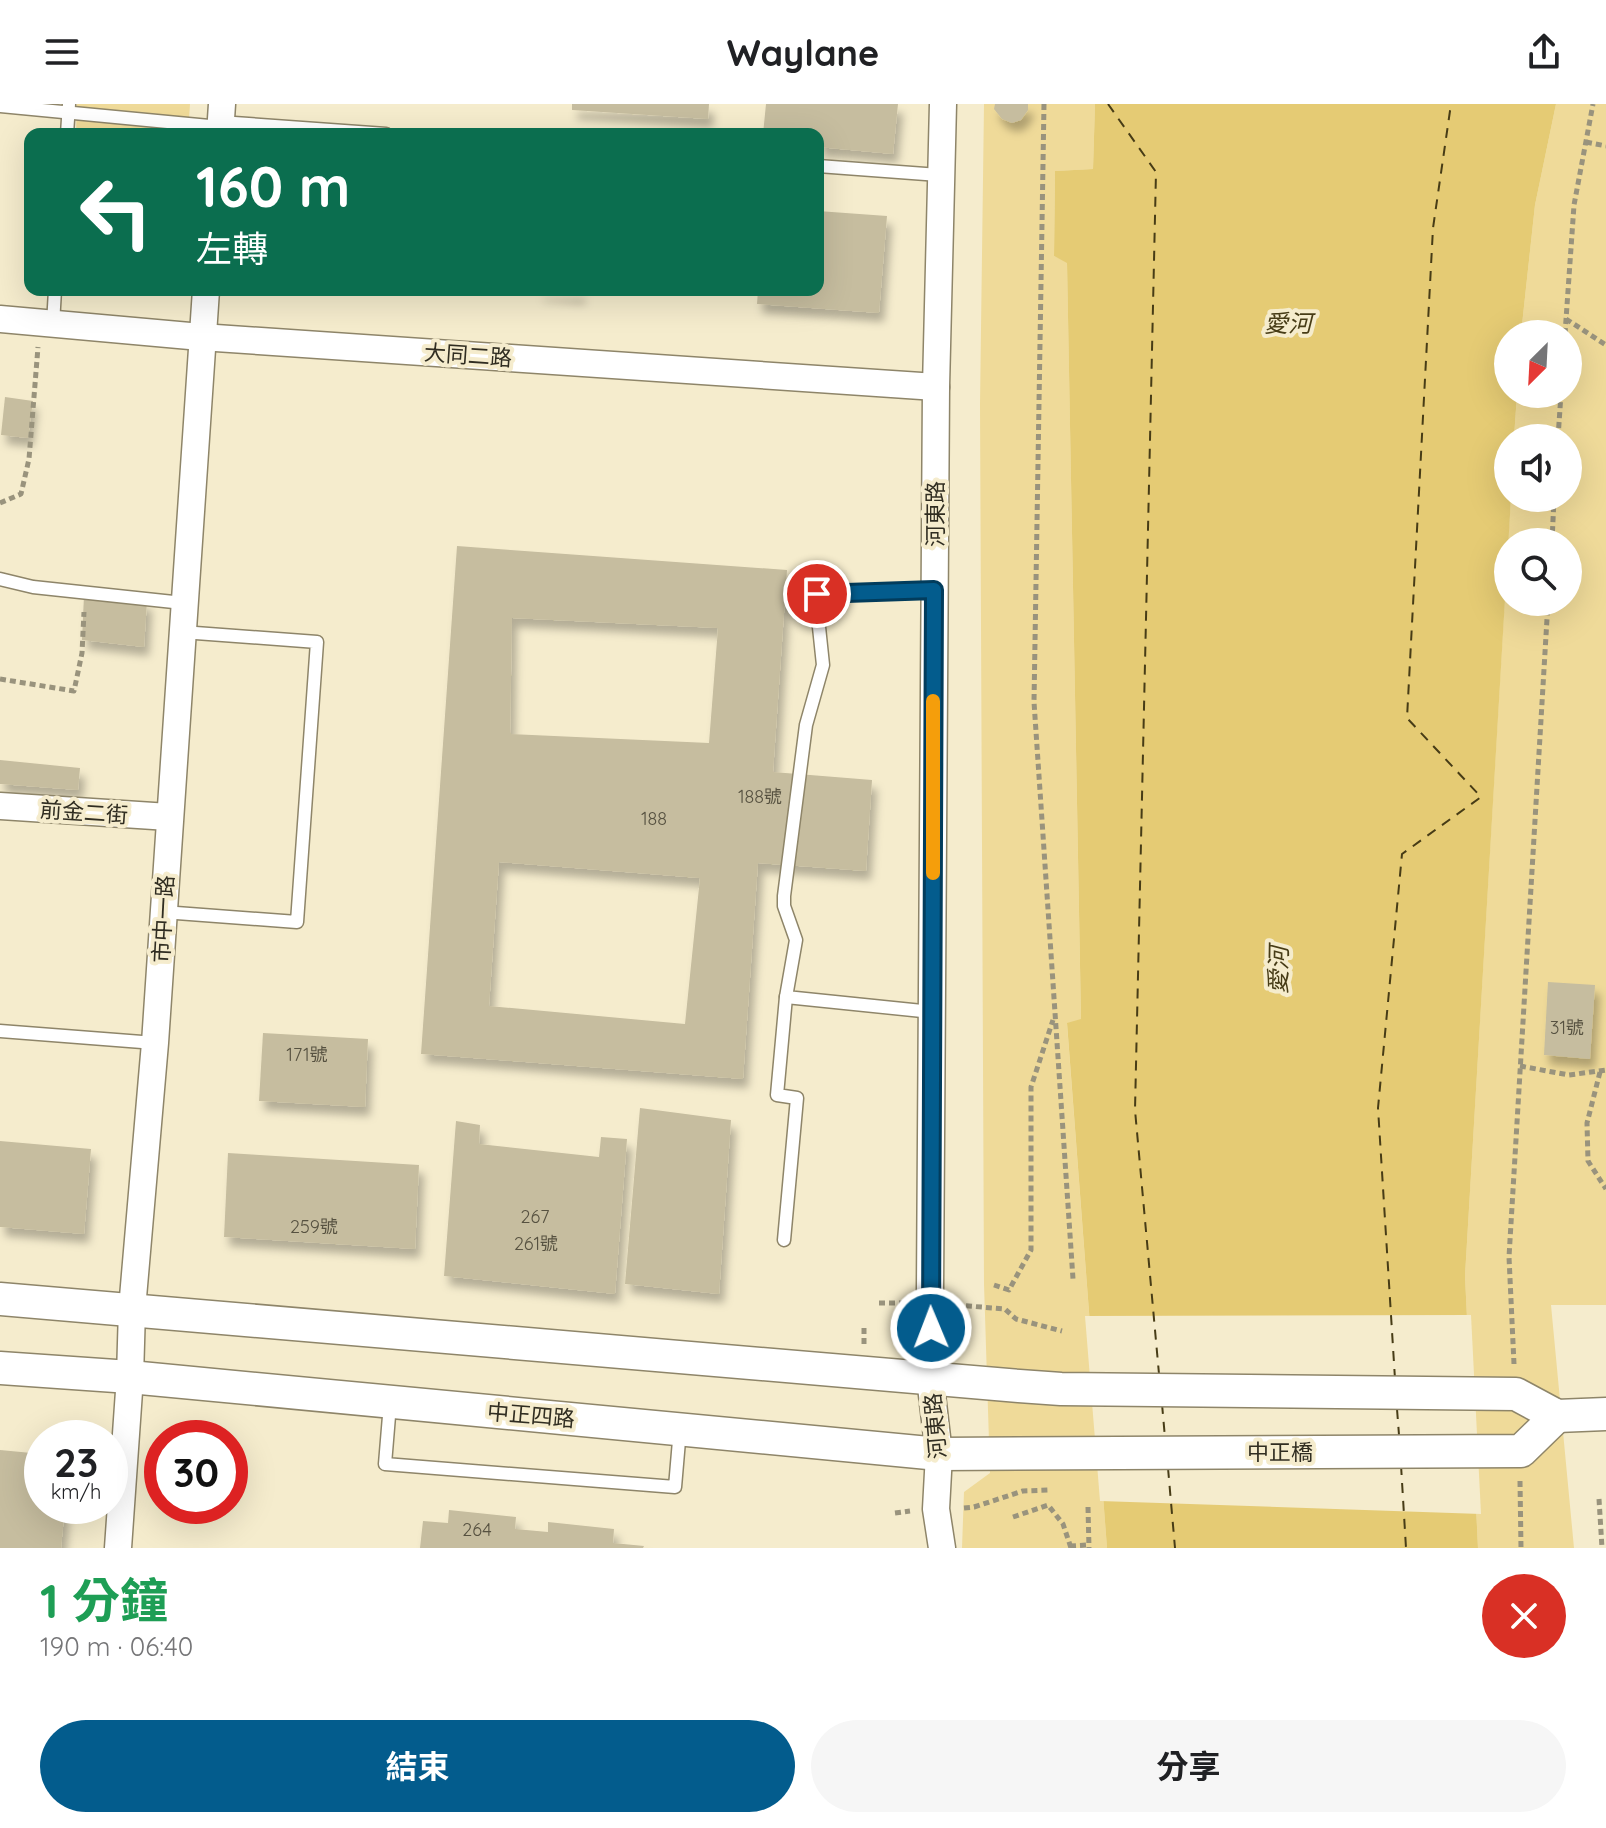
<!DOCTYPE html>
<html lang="zh-TW">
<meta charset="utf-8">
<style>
:root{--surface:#fff;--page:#f6f6f6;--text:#202124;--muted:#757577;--accent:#035c8d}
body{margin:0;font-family:Quicksand,"Noto Sans TC",sans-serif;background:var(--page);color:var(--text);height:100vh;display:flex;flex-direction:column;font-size:30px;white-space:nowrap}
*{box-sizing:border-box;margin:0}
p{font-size:26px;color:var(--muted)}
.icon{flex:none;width:44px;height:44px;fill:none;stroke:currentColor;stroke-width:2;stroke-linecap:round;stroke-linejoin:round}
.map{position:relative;height:1444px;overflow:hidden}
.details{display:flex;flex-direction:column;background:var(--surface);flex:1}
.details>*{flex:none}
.top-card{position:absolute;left:24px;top:24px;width:800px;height:168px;border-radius:16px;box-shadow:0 8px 32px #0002;background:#0b6e4f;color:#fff;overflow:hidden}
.needle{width:52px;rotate:204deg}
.buttons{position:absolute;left:1494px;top:216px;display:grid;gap:16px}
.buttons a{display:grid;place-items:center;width:88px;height:88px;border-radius:50%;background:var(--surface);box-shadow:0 8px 32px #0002;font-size:40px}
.speed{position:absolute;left:24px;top:1316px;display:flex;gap:16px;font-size:40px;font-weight:700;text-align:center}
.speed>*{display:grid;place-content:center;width:104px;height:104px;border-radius:50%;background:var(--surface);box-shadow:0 8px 32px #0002;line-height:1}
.speed small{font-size:20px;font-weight:400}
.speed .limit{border:12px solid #d22;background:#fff;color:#111}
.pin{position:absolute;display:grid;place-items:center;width:68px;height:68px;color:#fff;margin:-34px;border:4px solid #fff;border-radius:50%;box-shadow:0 2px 8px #0007}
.me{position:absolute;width:88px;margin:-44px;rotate:359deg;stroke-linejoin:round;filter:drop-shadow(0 0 6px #0008)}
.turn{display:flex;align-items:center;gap:28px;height:168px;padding:0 40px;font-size:36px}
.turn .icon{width:104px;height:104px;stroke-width:2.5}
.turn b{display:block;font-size:56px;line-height:68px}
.round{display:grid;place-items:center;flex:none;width:84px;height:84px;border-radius:42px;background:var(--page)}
.overview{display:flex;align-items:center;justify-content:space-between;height:136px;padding:0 40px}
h1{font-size:48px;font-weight:700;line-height:60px;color:#1e9e55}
.action{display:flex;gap:16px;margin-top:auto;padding:16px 40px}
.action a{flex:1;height:92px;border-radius:48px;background:var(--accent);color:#fff;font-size:32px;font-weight:700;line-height:92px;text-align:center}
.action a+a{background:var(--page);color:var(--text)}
header{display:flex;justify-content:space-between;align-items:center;height:104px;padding:0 40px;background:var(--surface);font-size:36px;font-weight:700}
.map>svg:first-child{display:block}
</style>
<header><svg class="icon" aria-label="menu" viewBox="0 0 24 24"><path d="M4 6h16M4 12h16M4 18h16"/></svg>Waylane<svg class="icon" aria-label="share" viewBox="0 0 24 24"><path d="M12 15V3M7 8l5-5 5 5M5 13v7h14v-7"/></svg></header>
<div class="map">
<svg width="1606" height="1444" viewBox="0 0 1606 1444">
<defs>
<filter id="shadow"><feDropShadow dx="5" dy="9" stdDeviation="4" flood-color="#0004"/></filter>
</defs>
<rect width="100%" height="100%" fill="#f5eccd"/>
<!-- green -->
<g fill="#efda99">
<polygon points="77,0 190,0 188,30 76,30"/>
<polygon points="984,0 1095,0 1093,65 1055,67 1054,152 1067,158 1081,916 1067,920 1107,1444 962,1444 964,1388 990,1369 984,1180 980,300"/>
<polygon points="1556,0 1606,0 1606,1201 1551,1201 1574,1444 1478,1444 1465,1172 1508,441 1508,498 1568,498 1568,438 1508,438 1511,394 1568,394 1568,334 1514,334 1517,290 1568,290 1568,230 1521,230 1535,101"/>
</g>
<!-- water -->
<polygon fill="#e5cb74" points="1095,0 1556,0 1535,101 1521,230 1508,230 1508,290 1517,290 1514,334 1508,334 1508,394 1511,394 1465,1172 1478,1444 1107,1444 1067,919 1081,915 1067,159 1054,152 1055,67 1093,65"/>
<!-- pier -->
<polygon fill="#f5eccd" points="1471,1211 1481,1410 1100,1397 1085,1212"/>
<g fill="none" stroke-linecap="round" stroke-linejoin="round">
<!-- ferry -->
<g stroke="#473c16" stroke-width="2" stroke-dasharray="10 8" stroke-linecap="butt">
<polyline points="1108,0 1156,68 1135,1006 1159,1270"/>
<polyline points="1395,1275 1378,1004 1402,750 1481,693 1407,614 1433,124 1451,0"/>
<polyline points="1162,1300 1165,1334"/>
<polyline points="1397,1305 1399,1331"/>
<polyline points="1401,1361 1406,1444"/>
<polyline points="1168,1364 1175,1444"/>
</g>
</g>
<!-- building -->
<g fill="#c6bd9f" fill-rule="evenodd" filter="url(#shadow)">
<polygon points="572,0 709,0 708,15 572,6"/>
<polygon points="766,0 898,0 893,50 818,43 818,30 763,30"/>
<polygon points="995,0 1028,0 1028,6 1021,16 1012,19 1002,15 994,5"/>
<polygon points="818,107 887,112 879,209 757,200 758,186 818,186"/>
<polygon points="538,186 581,186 580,191 538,188"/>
<polygon points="5,293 33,297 28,334 1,331"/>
<path d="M457,442L787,466L773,668L872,676L866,767L758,759L743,975L421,950ZM512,514L718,524L709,639L510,630ZM499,758L700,774L685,920L489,902Z"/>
<polygon points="84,491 147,497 144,543 82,536"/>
<polygon points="0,656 80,664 78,686 0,680"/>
<polygon points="1548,878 1595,881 1590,955 1544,951"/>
<polygon points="263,929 368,935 365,1003 259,997"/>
<polygon points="640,1004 731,1016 719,1190 625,1180"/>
<polygon points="456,1017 480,1021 479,1040 599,1053 601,1033 627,1035 615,1190 444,1172"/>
<polygon points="0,1037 91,1045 84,1130 0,1123"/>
<polygon points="228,1049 419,1061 415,1145 224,1133"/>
<polygon points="0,1346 42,1350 42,1402 65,1402 61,1444 0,1444"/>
<polygon points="449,1406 516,1413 515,1425 548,1428 548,1418 614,1425 613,1439 644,1442 643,1444 420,1444 423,1417 448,1419"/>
</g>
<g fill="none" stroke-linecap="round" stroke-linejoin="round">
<!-- service casing -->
<g stroke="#8e8569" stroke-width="15">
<g id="service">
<polyline points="0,2 220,23"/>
<polyline points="220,18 386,30"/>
<polyline points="67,30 69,0"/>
<polyline points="818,62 939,71"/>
<polyline points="53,220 55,186"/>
<polyline points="0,475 33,483 183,499"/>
<polyline points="163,808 297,818 317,538 182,528"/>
<polyline points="932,908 786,893 796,836 784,802 784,792 806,621 823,561 819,523 813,505 815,492 934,486"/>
<polyline points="0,927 155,939"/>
<polyline points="784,1136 797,994 777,991 786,893"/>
<polyline points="390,1300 385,1360 675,1383 680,1325"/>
</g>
</g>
<!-- minor casing -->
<g stroke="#8e8569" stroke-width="29">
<g id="minor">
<polyline points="220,30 222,0"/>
<polyline points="0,215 201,233 936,283"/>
<polyline points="0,702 169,713"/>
<polyline points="118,1444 130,1273 132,1205 155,939 206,186"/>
<polyline points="942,1444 936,1405 939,1350 930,1274 930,1184 936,283 943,0"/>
</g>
</g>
<!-- tertiary casing -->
<g stroke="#8e8569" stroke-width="35">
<g id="tertiary">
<polyline points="0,1195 1019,1282 1061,1285 1516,1290 1557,1312 1606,1310"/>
<polyline points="0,1264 130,1273 939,1350 1521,1347 1557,1312"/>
</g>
</g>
<!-- path -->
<g stroke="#99937d" stroke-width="5" stroke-dasharray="6 4" stroke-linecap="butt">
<polyline points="1044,0 1034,598 1073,1175"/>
<polyline points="1586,38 1606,42"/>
<polyline points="1566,215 1606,241"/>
<polyline points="1565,230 1574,101 1593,0"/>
<polyline points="1558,334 1561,290"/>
<polyline points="0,399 21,390 29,355 38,243"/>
<polyline points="1552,438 1554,394"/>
<polyline points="0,575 74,587 82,549 84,508"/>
<polyline points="1520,962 1569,971 1606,966"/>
<polyline points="1600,968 1587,1019 1588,1057 1606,1085"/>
<polyline points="994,1181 1009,1186 1031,1146 1031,983 1053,916"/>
<polyline points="879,1199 902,1199"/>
<polyline points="956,1201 1005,1205 1016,1215 1062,1227"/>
<polyline points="864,1240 864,1221"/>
<polyline points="1514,1260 1509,1153 1548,498"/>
<polyline points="1520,1377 1521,1444"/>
<polyline points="1599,1395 1602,1444"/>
<polyline points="1088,1403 1089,1444"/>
<polyline points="964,1404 974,1403 1023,1387 1049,1386"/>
<polyline points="895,1409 910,1407"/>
<polyline points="1013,1413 1048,1401 1063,1420 1071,1444"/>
<polyline points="1070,1442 1088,1441"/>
</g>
<!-- service -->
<use href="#service" stroke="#fff" stroke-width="12"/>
<!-- minor -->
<use href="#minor" stroke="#fff" stroke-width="26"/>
<!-- tertiary -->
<use href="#tertiary" stroke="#fff" stroke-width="32"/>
</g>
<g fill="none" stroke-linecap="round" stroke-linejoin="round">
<!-- route casing -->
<g stroke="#023c5c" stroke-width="20">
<polyline id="route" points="817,490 934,486 931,1224"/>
</g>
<!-- route -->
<use href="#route" stroke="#035c8d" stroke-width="14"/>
<!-- slow -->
<polyline stroke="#f59e0b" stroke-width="14" points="933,769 933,597"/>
</g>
<g text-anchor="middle" stroke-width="8" stroke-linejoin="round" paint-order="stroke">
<!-- number labels -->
<g font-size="18" fill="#565140">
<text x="760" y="699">188號</text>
<text x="654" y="721">188</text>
<text x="1567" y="930">31號</text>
<text x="307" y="957">171號</text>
<text x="535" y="1119">267</text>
<text x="314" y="1129">259號</text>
<text x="536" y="1146">261號</text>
<text x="477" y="1432">264</text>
</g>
<!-- street labels -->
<g font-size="22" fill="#302d21" stroke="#f5eccd">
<text transform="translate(468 251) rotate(4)" y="8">大同二路</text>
<text transform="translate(935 410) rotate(-90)" y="8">河東路</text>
<text transform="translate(84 708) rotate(4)" y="8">前金二街</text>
<text transform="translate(163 815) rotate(-87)" y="8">市中一路</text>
<text transform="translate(531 1311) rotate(5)" y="8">中正四路</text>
<text transform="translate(935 1322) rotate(-95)" y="8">河東路</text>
<text x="1280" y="1356">中正橋</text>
</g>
<!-- water labels -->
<g font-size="24" font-style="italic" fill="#473c16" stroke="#f5eccd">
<text x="1288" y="228">愛河</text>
<text transform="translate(1279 866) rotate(-89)" y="8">愛河</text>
</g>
</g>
</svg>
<div class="buttons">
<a><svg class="needle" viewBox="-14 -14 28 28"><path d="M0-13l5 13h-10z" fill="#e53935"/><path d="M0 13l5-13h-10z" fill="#757577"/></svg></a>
<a><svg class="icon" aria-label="sound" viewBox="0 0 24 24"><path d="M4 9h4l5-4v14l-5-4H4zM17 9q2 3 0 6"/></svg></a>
<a><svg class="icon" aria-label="search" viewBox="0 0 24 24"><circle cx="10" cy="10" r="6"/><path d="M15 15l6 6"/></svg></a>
</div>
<div class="speed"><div>23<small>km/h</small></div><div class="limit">30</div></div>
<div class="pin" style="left:817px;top:490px;background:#d93025"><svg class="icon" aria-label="arrive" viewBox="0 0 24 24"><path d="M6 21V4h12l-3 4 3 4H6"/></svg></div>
<svg class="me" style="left:931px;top:1224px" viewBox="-20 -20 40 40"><circle r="17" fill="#035c8d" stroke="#fff" stroke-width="3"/><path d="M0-11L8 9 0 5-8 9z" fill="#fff"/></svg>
<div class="top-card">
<div class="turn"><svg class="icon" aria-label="left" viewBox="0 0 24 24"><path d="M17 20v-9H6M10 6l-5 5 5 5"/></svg><div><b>160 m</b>左轉</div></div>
</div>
</div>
<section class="details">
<div class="overview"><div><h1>1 分鐘</h1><p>190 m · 06:40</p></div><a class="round" style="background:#d93025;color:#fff"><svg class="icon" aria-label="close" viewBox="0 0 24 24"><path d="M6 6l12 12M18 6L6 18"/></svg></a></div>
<div class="action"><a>結束</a><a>分享</a></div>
</section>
